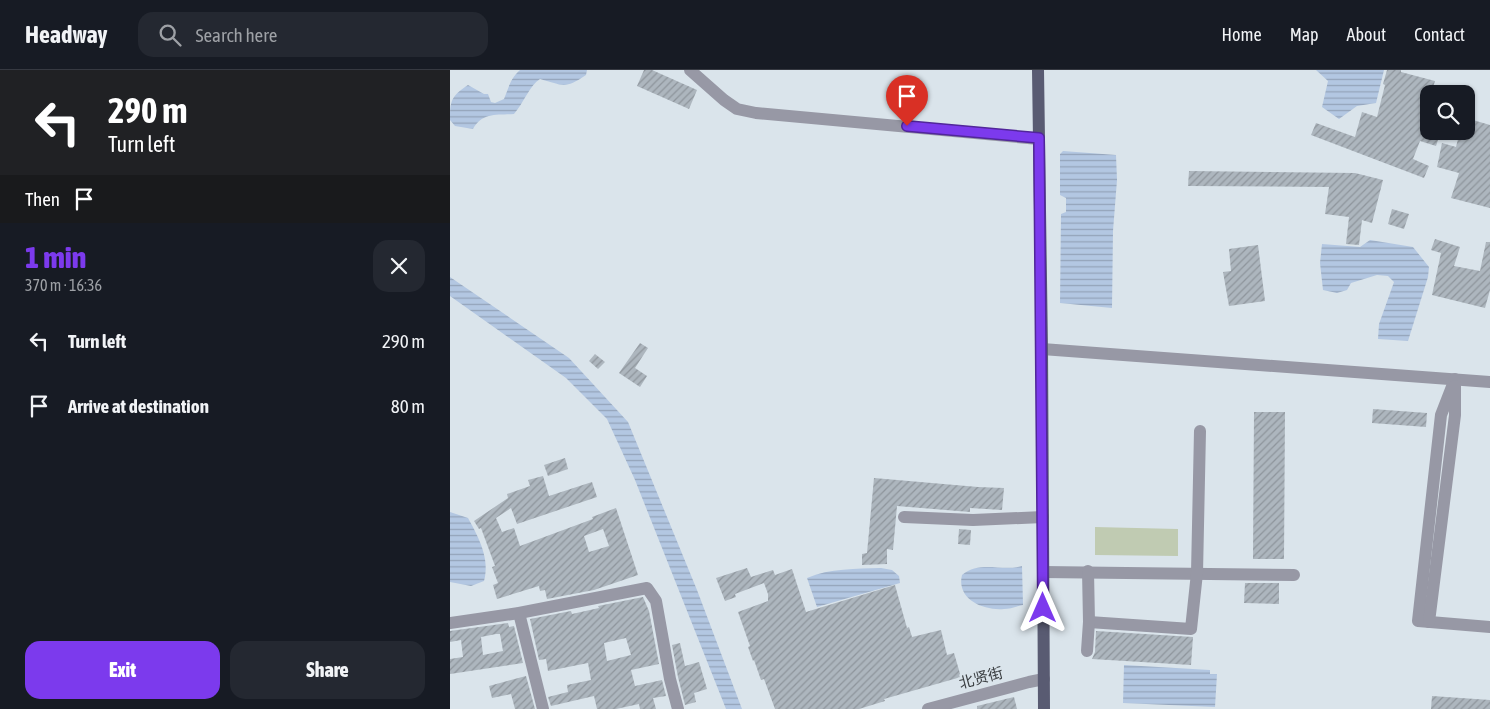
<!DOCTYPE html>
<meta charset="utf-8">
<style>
:root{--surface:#171b24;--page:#242831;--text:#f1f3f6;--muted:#9ea1a6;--line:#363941;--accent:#7c3aed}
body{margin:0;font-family:"Asap Condensed","Noto Sans SC",sans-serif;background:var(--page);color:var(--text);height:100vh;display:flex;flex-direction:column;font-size:19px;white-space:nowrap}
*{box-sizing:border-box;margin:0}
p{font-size:16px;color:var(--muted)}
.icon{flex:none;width:28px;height:28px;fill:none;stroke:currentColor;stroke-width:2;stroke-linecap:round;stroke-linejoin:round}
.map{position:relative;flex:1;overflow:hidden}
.panel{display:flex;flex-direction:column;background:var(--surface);width:450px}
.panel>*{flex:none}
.guide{background:#202124;color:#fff;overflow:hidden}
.controls{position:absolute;left:970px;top:15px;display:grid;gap:10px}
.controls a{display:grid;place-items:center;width:55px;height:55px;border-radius:10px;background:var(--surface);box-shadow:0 1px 4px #0004;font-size:25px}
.pin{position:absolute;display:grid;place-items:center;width:42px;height:42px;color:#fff;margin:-51px -21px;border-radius:50% 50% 50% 0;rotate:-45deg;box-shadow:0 0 5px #0007}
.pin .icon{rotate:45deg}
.me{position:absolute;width:55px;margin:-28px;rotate:0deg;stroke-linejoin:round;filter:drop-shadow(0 0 4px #0008)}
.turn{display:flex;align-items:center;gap:18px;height:105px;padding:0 25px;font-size:22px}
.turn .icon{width:65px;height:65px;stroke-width:2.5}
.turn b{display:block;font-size:35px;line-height:42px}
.then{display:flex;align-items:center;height:48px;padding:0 25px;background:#0003;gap:10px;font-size:19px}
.round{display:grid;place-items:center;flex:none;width:52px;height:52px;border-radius:15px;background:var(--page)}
.overview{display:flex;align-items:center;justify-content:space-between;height:85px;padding:0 25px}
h1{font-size:30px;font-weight:800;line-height:38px;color:var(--accent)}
.primary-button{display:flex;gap:10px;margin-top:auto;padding:10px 25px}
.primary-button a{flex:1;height:58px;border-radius:15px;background:var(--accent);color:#fff;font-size:20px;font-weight:800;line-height:58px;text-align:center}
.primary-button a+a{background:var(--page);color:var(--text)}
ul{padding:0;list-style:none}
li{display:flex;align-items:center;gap:15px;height:65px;padding:0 25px}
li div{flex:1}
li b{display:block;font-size:19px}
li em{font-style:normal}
header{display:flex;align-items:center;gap:30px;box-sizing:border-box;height:70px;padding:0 25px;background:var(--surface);border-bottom:1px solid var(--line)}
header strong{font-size:24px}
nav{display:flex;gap:28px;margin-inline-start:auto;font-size:18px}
.search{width:350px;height:45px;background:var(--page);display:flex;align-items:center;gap:12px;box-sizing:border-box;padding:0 18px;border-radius:15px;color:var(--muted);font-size:19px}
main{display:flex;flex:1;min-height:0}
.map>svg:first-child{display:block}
</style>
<header>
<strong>Headway</strong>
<div class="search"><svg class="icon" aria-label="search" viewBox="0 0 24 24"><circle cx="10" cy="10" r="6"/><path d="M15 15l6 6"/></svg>Search here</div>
<nav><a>Home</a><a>Map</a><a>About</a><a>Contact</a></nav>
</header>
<main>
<section class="panel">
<div class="guide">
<div class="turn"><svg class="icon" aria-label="left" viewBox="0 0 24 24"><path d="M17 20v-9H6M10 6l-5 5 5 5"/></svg><div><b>290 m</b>Turn left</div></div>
<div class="then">Then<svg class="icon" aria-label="arrive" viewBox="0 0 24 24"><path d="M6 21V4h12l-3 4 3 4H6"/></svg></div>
</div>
<div class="overview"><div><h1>1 min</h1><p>370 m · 16:36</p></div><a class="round"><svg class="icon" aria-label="close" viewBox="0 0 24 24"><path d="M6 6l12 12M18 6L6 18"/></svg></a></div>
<ul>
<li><svg class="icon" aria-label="left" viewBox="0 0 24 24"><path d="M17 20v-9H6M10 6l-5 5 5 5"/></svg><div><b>Turn left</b></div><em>290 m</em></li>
<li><svg class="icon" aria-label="arrive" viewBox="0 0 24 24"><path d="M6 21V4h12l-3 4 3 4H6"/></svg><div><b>Arrive at destination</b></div><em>80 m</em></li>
</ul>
<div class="primary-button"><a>Exit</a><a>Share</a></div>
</section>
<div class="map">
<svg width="1040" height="639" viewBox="0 0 1040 639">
<defs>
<pattern id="water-rules" width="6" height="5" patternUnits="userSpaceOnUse" patternTransform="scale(1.25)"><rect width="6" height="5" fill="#b3c7e2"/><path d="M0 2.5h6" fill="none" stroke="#93a3b9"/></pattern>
<pattern id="building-hatch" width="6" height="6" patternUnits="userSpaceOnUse" patternTransform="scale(1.25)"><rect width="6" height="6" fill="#adb6be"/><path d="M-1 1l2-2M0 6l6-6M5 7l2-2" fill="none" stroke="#8e959c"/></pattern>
</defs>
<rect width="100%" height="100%" fill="#dae4eb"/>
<!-- garden -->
<polygon fill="#c0cbb2" points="645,457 728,459 728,486 645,485"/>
<!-- water -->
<g fill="url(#water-rules)">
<path d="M70,0H137L136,5C114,20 113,15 90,9C80,15 73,34 64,44C47,45 32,42 23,59L5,56L0,50C0,31 1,26 18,15L34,24H38L41,32L45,33L54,29C59,17 60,9 70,0Z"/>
<polygon points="866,0 934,0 926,33 907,36 889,49 872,37 878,11"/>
<polygon points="613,81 666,85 667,110 663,161 662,238 610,233 611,144 616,142 616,128 610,125 610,84"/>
<polygon points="920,170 963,177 979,197 978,207 958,271 928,269 929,254 944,212 938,206 927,205 901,213 897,220 887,223 873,220 870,193 872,174 910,177"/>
<polygon points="0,207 119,288 178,352 247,520 292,639 276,639 185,410 157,349 116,308 0,226"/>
<path d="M0,442L18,448C29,468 40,489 34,511L21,516L0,512Z"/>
<path d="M572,496L573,535C567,536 560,539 554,539C533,541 506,529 512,505C530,490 552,502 572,496Z"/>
<path d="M431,498L442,500L449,506L450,513L367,537L357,508C380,498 406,499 431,498Z"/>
<polygon points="674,595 760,600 760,604 767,604 765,637 673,633"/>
</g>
<!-- building -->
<g fill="url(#building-hatch)" fill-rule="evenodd">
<polygon points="194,0 202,0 247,20 239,39 187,16"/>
<polygon points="937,0 951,0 951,2 985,11 981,24 979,24 979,61 991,61 986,76 970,71 963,89 979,96 974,108 861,65 866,53 905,67 912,42 927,47 935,15 933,14"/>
<polygon points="1016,48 1040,55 1040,138 1001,128 1009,103 987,97 992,73 1006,77 1010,61 1016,61"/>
<polygon points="739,101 905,103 933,110 922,153 912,150 909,175 896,174 899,147 875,144 879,117 738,116"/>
<polygon points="942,139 959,144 954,159 938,154"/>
<polygon points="985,169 1010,177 1004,196 1030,201 1036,172 1040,172 1040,220 1035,238 982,225 991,183 981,180"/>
<polygon points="808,175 815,231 779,236 773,202 781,201 779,179"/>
<polygon points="190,273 198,278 185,298 197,306 190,317 169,303"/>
<polygon points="145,284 155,292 148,299 139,291"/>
<polygon points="923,339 977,343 976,357 922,353"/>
<polygon points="804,342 835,342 834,489 803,489"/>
<polygon points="115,388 118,399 98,406 94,395"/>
<path d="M93,406L99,426L142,412L147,427L67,454L61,438L46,448L52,462L64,458L70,476L143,449L142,447L166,438L188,505L144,520L97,529L95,520L90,521L89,516L47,529L43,515L48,513L42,497L45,496L31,458L29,459L24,451L58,428L57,424L80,416L78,410ZM153,459L159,476L139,482L134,466Z"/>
<polygon points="424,408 528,417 554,418 552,440 520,438 520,442 447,436 443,480 437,479 437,494 412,495 412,484 417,483"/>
<polygon points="509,459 521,460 520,475 508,474"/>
<polygon points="297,498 301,507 323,500 325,505 342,499 356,542 445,515 457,558 459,557 462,567 491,560 497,585 504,583 511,607 434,629 435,631 409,639 325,639 314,609 311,610 304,590 303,591 298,577 300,576 288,542 318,531 318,524 314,513 285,524 286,527 275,531 266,508"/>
<polygon points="795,513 829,513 829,534 794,533"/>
<path d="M193,527L199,541L209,594L181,600L185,616L212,610L216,626L203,628L206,639H190L189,634L166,639H147L144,626L101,636L98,627L118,622L117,615L141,610L138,593L98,601L96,589L89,590L80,549L121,541L122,544L149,538L148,536ZM176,568L181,585L157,591L154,573Z"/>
<path d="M58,553L59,557L64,556L73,593L0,604V589L13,587L11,570L0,572V561ZM46,564H50L53,581L33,585L31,567Z"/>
<polygon points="646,561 743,567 741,595 642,589 645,582"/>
<polygon points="230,573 235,596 249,592 257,619 244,623 246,632 235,635 228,607 222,575"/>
<polygon points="76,606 85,639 65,639 61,624 42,628 39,616"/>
<polygon points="982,626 1040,630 1040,639 981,639"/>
<polygon points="564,627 567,639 527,639 527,636"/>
</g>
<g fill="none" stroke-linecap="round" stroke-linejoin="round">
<!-- minor -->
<g stroke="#9798a5" stroke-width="12">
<polyline points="240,0 274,30 287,39 306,43 589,69"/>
<polyline points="592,279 1040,312"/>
<polyline points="1005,309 991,345 968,551 1040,557"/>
<polyline points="454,447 523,450 593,447"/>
<polyline points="593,502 844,505"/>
<polyline points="69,543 93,639"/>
<polyline points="639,552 741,559 747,503 750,361"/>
<polyline points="979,552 1005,345 1005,316"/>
<polyline points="0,553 69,543 197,518 206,531 220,609 228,639"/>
<polyline points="637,581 639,552 638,501"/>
<polyline points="478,639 579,612 594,609"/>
</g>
<!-- major -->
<polyline stroke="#595b72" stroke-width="12" points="588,0 592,279 594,639"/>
</g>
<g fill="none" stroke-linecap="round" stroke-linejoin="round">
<!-- route casing -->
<g stroke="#51269a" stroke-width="12">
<polyline id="route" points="457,56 589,68 593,538"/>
</g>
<!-- route -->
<use href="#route" stroke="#7c3aed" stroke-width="9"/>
</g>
<g text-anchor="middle" stroke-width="5" stroke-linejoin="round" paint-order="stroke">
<!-- street labels -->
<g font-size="15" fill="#393d40" stroke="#dae4eb">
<text transform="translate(531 608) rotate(-15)" y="5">北贤街</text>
</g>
</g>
</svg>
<div class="controls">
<a><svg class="icon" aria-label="search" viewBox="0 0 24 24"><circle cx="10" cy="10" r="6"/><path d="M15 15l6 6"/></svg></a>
</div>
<div class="pin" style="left:457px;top:56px;background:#d93025"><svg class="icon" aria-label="arrive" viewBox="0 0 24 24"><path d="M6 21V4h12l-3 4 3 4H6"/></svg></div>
<svg class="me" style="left:593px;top:538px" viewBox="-20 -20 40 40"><path d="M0-17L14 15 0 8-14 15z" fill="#7c3aed" stroke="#fff" stroke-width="4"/></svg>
</div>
</main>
